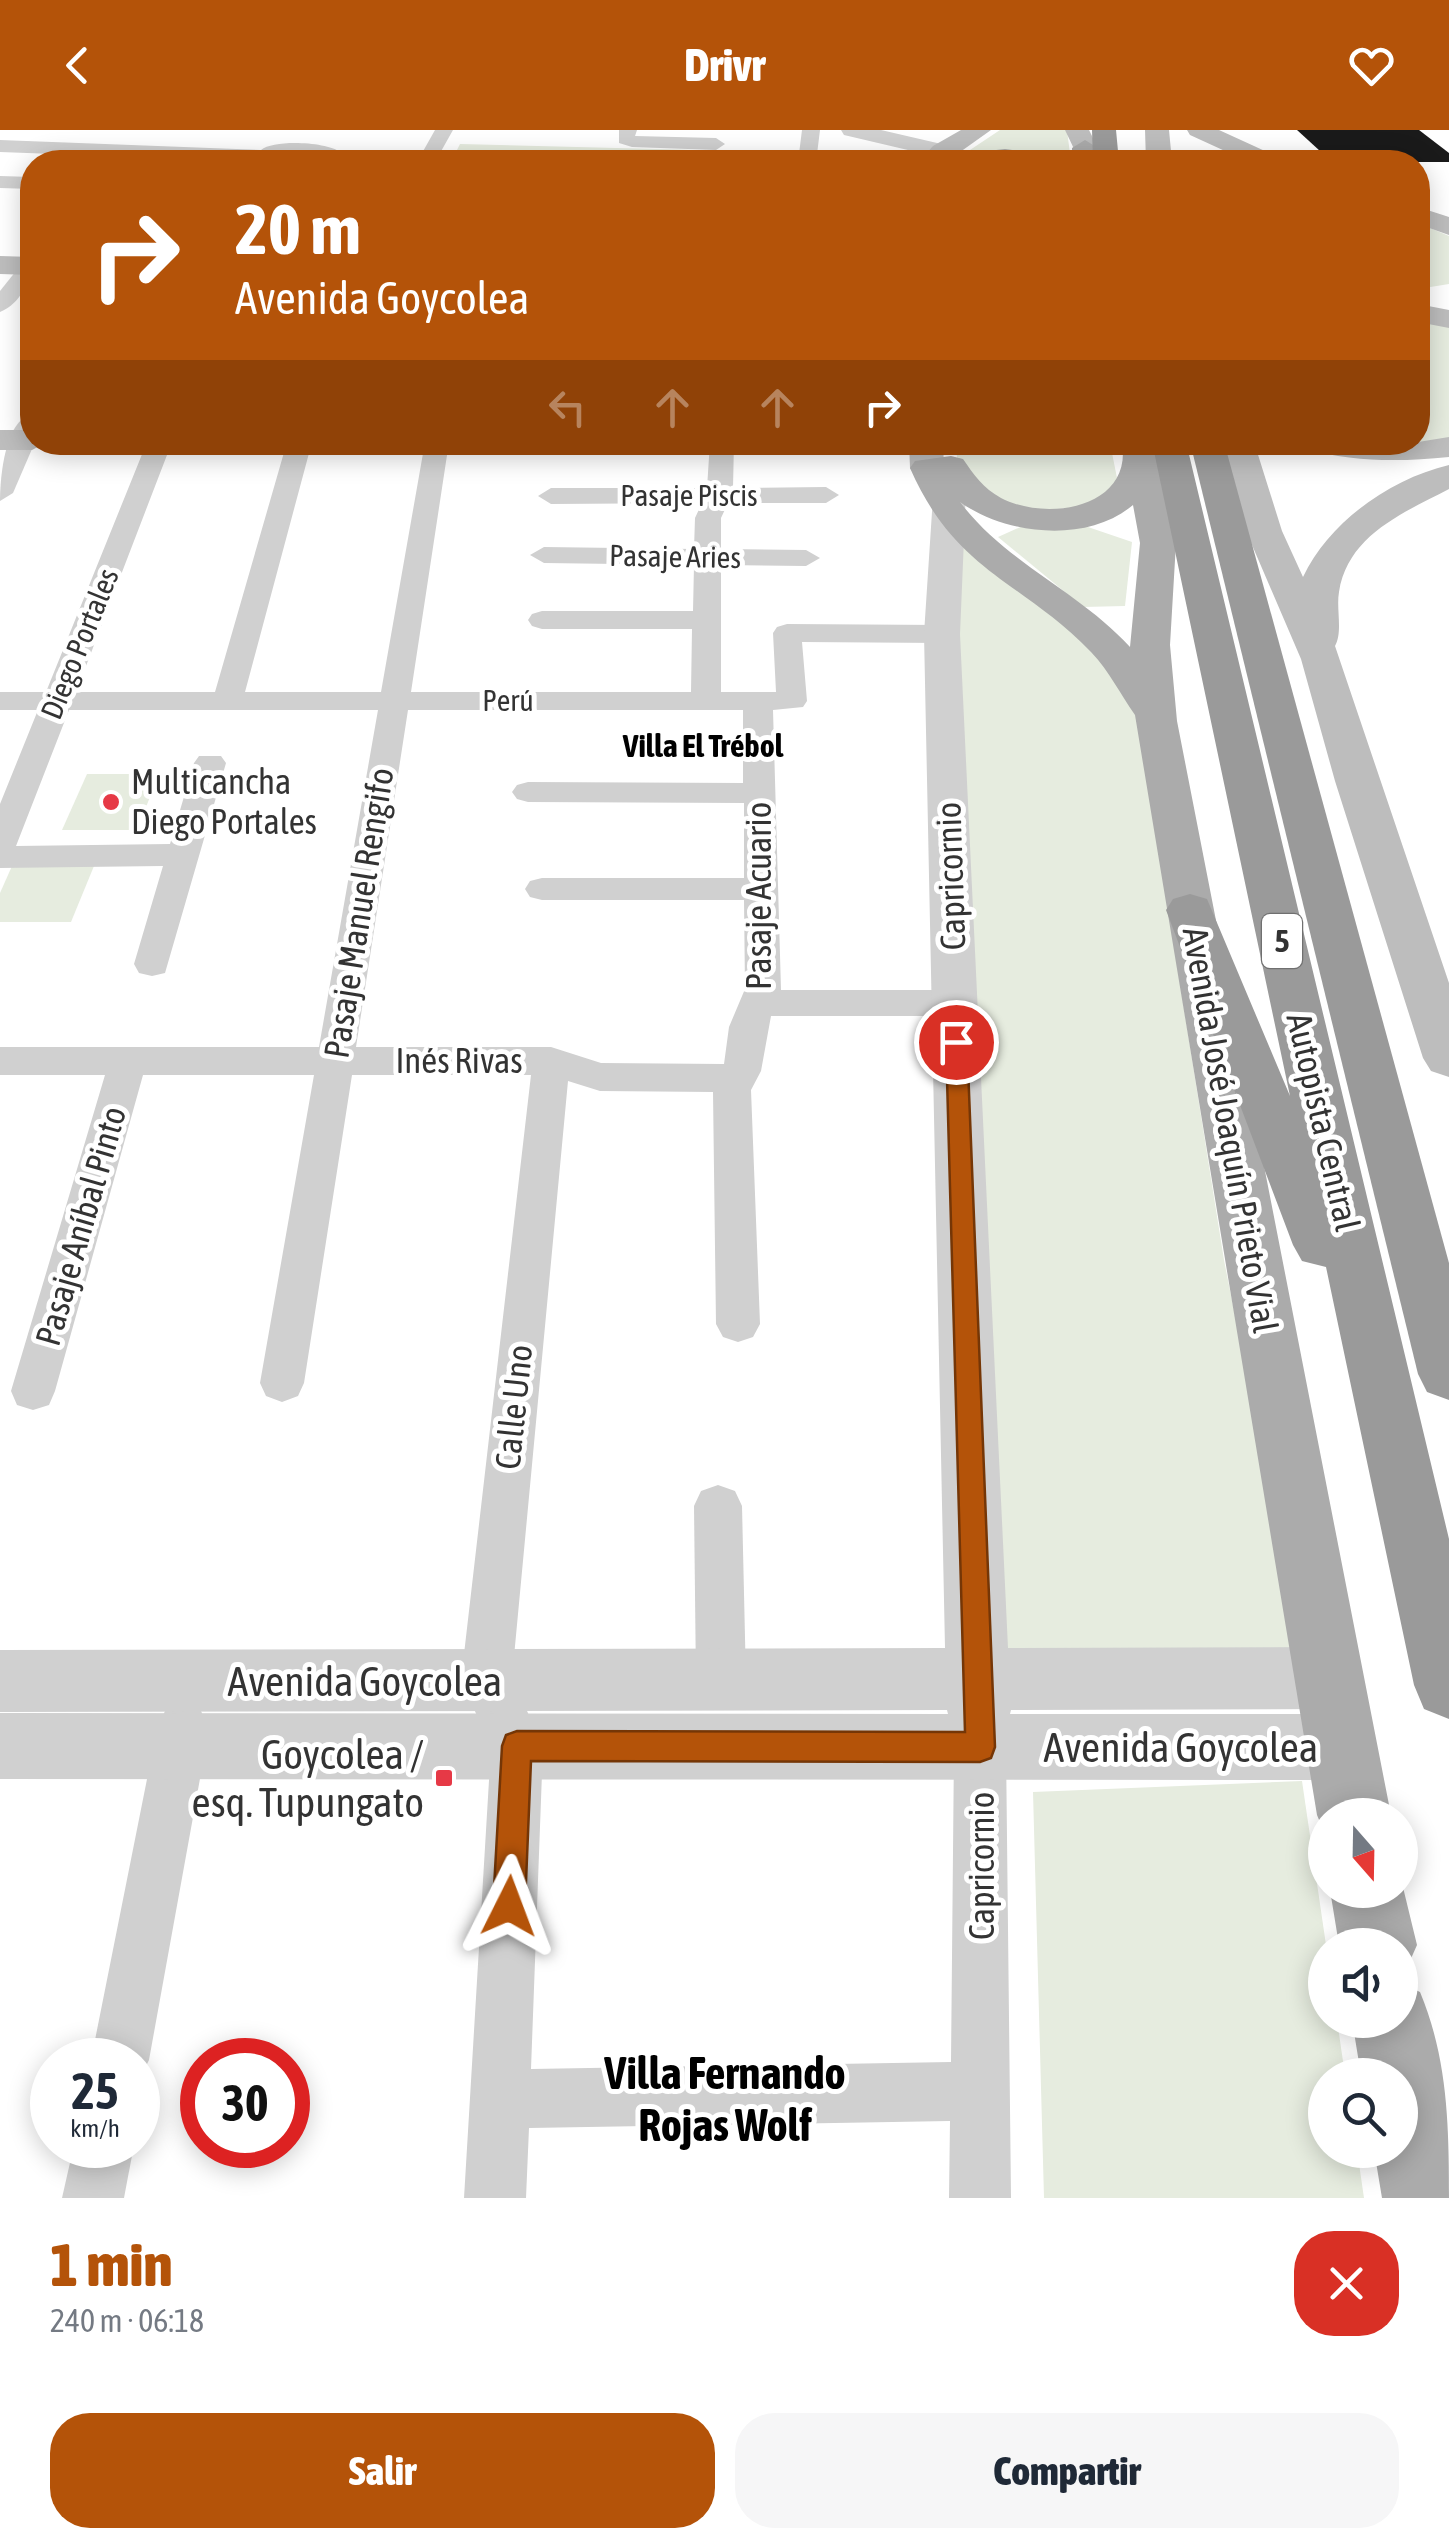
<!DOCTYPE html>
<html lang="es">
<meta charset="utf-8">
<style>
:root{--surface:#fff;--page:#f6f6f7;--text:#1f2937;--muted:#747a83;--accent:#b45309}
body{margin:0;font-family:"Asap Condensed",sans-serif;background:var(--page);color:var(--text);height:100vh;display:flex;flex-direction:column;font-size:38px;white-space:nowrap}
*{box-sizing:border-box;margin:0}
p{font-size:32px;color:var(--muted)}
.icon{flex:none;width:55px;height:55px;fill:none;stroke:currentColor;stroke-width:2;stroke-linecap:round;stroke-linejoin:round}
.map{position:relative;height:2068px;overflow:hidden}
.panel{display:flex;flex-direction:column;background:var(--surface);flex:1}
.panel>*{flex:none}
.hud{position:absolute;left:20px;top:20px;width:1410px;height:305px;border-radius:40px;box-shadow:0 5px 25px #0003;background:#b45309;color:#fff;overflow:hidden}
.needle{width:65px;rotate:160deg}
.fabs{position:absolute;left:1308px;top:1668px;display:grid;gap:20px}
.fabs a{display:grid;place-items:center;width:110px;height:110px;border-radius:50%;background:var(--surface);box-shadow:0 5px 25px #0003;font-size:50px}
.speed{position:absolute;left:30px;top:1908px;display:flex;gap:20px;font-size:50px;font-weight:700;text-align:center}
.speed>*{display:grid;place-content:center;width:130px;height:130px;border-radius:50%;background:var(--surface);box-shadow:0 5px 25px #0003;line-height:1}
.speed small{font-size:25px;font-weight:400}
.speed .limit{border:15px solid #d22;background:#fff;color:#111}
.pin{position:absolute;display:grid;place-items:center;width:85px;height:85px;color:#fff;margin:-42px;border:5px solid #fff;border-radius:50%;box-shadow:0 2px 10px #0007}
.me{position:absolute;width:110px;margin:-55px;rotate:3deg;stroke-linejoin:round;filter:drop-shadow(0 0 8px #0008)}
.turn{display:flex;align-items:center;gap:35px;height:210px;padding:0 50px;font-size:45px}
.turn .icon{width:130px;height:130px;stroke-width:2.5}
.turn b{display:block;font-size:70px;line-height:85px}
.lanes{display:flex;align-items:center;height:95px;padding:0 50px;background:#0003;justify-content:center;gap:50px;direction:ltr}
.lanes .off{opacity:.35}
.round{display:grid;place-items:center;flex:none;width:105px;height:105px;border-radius:40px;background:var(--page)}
.overview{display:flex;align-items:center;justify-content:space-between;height:170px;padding:0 50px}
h1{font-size:60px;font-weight:800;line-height:75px;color:var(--accent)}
.action{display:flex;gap:20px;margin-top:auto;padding:20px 50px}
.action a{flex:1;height:115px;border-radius:40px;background:var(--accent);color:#fff;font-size:40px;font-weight:800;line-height:115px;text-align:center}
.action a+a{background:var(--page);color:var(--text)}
header{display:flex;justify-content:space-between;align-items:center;height:130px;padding:0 50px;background:var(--accent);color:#fff;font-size:45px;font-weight:800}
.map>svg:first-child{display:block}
</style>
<header><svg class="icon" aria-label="back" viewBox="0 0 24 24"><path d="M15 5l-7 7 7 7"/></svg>Drivr<svg class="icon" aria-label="heart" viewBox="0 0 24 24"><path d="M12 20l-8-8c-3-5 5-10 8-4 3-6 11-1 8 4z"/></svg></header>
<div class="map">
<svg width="1449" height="2068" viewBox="0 0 1449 2068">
<rect width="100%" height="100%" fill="#fff"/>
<!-- green -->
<g fill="#e6ecdf">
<polygon points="1000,0 1067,0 1071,32 1037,27 961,26"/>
<polygon points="460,14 695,20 692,32 451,32"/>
<polygon points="1418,93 1449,106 1449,154 1418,159"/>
<polygon points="1418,188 1449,193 1449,311 1418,312"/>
<polygon points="956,313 1110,313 1118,353 1090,377 1021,381 958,343"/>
<polygon points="1027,394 1085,396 1132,412 1125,476 1083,477 998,407"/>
<polygon points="955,401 1100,517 1138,590 1224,1130 1298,1504 1288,1536 1013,1531 995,1505"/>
<polygon points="87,644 159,644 137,700 62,700"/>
<polygon points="12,736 94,736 71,792 0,792 0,763"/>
<polygon points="1302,1651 1326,1815 1325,1890 1337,1890 1345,1945 1325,1945 1325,2020 1357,2020 1364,2068 1044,2068 1033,1662"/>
</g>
<!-- building -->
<polygon fill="#1a1a1a" points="1297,0 1419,0 1449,23 1449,32 1332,32"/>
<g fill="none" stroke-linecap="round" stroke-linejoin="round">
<!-- minor -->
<g fill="#d0d0d0" fill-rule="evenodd">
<polygon points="435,0 453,0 435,32 417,32"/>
<polygon points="619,0 637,0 635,6 716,8 725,14 716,20 632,17 619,13"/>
<polygon points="802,0 820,0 816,32 798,32"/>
<path d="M0,10L261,20C274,9 327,12 340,22C322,36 287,23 266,32L0,22Z"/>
<polygon points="0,46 32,47 32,59 0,58"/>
<path d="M32,129C32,150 20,174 0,182V161L24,131Z"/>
<path d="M32,284L35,312L13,363L0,371C0,347 5,290 32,284Z"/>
<path d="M147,312H172L76,562H215L287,312H312L245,562H381L425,312H449L411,562H691L692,499H542L532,496L528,490L532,484L542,481H693L694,435L544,433L530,425L544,417L694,419L695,388L702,373L551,374L538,366L551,358H707L710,312H734L733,358L826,357L839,365L826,373H728L721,388V419L806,420L820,428L806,436L721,435V562H776L773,503L777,497L787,494L942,495L952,498L956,504L952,510L942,513L802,512L807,571L803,577L773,580L781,860H955L968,864L973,873L968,882L955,886H771L761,941L751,960L760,1194L753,1207L738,1212L723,1207L716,1194L713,962L600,961L568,951L512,1548L543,1616L531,1939L951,1932L954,1617L961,1598L980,1591L999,1598L1006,1617L1011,2068H949L950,1991L529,1998L526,2068H464L491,1617L461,1550L531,945H352L304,1253L298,1266L282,1272L266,1266L260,1253L314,945H143L55,1261L49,1275L33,1280L17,1275L11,1261L105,945H0V917H319L378,580H69L16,716L170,714L194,633L199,626H221L226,633L165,843L152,846L139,843L134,834L163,736L0,738V674L38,580H0V562H46ZM408,580H743V653L528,652L517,655L512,662L517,669L528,672L744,673V748H542L530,751L525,759L530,767L542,770H744L745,859L729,897L724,934L601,933L551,917H356Z"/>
<polygon points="718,1355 735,1361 742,1376 746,1551 739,1569 721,1576 703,1569 696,1551 694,1376 701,1361"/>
<polygon points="183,1573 201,1581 209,1599 149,1930 138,1952 138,1930 91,1930 157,1599 165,1581"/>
<polygon points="74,2015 134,2015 124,2068 62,2068"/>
</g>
<!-- tertiary -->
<g fill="#d0d0d0" fill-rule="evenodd">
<polygon points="841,0 881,0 950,16 954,21 942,28 844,5"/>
<polygon points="951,327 962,329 967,336 960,504 1008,1518 1330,1517 1352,1526 1362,1548 1352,1570 1330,1579 1011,1580 1010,1584 1342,1584 1365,1594 1375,1617 1365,1640 1342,1650 0,1649 0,1583 948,1584 947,1580 0,1582 0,1520 945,1518 924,504 935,336 940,329"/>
</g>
<!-- secondary -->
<g fill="#bdbdbd" fill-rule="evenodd">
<polygon points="961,0 991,0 946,32 919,32 933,16"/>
<polygon points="1065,0 1089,0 1098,18 1085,26 1076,23"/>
<polygon points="1145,0 1169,0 1172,32 1146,32"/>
<polygon points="1187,0 1219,0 1278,27 1282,32 1249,32 1190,5"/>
<polygon points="1418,77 1449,87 1449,105 1418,94"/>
<polygon points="0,126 32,127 32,145 0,144"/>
<polygon points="1418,174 1449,180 1449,198 1418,192"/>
<polygon points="0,300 32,300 32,312 47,312 32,320 0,320"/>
<path d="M1449,307V327C1399,332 1354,332 1304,319L1299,312H1418Z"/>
<polygon points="909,312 943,312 944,338 939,345 927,348 915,345 910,338"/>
<path d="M1220,312H1254L1282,401L1303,447C1329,392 1390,349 1449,335V359C1403,383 1348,405 1339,462C1336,479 1343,502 1335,516L1449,853V947L1431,941L1423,928L1335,651L1301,529L1246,401Z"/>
</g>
<!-- primary -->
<g fill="#ababab" fill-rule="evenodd">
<polygon points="1085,10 1098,18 1098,32 1072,32 1072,18"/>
<polygon points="1005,19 1045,24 1058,32 948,32 961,24"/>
<path d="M1122,312H1156L1176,413L1170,515L1177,591L1391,1685H1325V1704L1317,1685L1135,585C1120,564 1110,542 1091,522C1020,449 956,443 910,338L915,331L951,326L963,329C974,345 983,358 1001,368C1047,392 1133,378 1122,312ZM960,372C1006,405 1087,414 1133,375L1140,413L1130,517C1079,461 1006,433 960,372Z"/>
<polygon points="1400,1745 1417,1815 1405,1842 1400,1845 1400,1815 1339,1815 1330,1760 1400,1760"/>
<path d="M1400,1853L1420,1862C1448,1929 1449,1997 1449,2068H1382L1374,2020H1400V1945H1361L1352,1890H1400Z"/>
</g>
<!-- motorway -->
<g fill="#9a9a9a" fill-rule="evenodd">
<polygon points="1092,0 1116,0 1119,32 1093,32"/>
<polygon points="1152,312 1186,312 1449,1409 1449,1589 1424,1579 1414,1555 1326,1137 1302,1131 1293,1115 1166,780 1173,769 1190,764 1207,769 1290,966"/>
<polygon points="1190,312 1224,312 1449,1133 1449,1270 1427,1262 1418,1244"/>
</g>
</g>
<!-- route -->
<polygon fill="#b45309" stroke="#753606" stroke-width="2.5" points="956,904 967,912 995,1617 991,1628 980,1632 531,1631 525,1776 520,1788 509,1792 498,1788 493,1776 502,1616 506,1605 517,1601 965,1602 946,912"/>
<!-- markers -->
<g fill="#e63946" stroke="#fff" stroke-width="4">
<circle cx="111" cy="672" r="10"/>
<rect x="434" y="1638" width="20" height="20" rx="5"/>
</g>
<g text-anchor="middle" stroke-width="10" stroke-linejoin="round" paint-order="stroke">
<!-- far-street labels -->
<g font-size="30" fill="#333" stroke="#fff">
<text x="689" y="376">Pasaje Piscis</text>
<text transform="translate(675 427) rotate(1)" y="10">Pasaje Aries</text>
<text transform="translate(80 514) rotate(-68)" y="10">Diego Portales</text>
<text x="508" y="581">Perú</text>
</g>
<!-- far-neighbourhood labels -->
<g font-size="32" font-weight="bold" fill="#000" stroke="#fff">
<text x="703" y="627">Villa El Trébol</text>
</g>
<!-- shield labels -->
<rect fill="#fff" stroke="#707070" stroke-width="2.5" x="1262" y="784" width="40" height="54" rx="8"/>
<g font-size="32" font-weight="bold" fill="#333">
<text x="1282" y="822">5</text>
</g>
<!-- poi labels -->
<g font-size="35" fill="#333" stroke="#fff" text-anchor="start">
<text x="131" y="664">Multicancha<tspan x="131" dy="40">Diego Portales</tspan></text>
</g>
<!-- street labels -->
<g font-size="35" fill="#333" stroke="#fff">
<text transform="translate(951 746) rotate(-92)" y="12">Capricornio</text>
<text transform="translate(759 766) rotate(-90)" y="12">Pasaje Acuario</text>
<text transform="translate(359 783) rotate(-81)" y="12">Pasaje Manuel Rengifo</text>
<text x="459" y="943">Inés Rivas</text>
<text transform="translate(1323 992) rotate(77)" y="12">Autopista Central</text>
<text transform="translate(1230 1000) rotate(80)" y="12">Avenida José Joaquín Prieto Vial</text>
<text transform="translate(81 1096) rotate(-74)" y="12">Pasaje Aníbal Pinto</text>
<text transform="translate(514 1277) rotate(-84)" y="12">Calle Uno</text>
<text transform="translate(982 1736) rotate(-90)" y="12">Capricornio</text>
</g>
<!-- near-street labels -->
<g font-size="42" fill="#333" stroke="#fff">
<text x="365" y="1566">Avenida Goycolea</text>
<text x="1181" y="1632">Avenida Goycolea</text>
</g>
<!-- near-poi labels -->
<g font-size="42" fill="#333" stroke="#fff" text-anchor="end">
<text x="424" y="1639">Goycolea /<tspan x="424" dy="48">esq. Tupungato</tspan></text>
</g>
<!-- near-neighbourhood labels -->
<g font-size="45" font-weight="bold" fill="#000" stroke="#fff">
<text x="725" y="1959">Villa Fernando<tspan x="725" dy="52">Rojas Wolf</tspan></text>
</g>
</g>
</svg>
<div class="fabs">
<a><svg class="needle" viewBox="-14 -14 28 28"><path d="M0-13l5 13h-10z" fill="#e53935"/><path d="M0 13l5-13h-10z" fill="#747a83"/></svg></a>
<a><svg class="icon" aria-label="sound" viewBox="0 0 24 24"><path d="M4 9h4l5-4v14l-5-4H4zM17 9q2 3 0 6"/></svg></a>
<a><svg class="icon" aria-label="search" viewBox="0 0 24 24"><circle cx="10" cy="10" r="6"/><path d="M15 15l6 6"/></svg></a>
</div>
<div class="speed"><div>25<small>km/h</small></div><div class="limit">30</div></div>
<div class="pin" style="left:956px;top:912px;background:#d93025"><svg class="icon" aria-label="arrive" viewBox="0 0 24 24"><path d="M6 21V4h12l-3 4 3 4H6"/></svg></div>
<svg class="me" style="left:509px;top:1776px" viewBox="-20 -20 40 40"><path d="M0-17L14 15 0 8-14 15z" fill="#b45309" stroke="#fff" stroke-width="4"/></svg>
<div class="hud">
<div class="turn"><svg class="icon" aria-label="right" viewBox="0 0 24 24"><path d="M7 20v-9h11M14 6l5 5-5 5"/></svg><div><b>20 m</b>Avenida Goycolea</div></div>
<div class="lanes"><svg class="icon off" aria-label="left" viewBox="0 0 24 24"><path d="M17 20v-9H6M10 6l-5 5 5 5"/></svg><svg class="icon off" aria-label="ahead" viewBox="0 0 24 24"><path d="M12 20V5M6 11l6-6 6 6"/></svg><svg class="icon off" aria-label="ahead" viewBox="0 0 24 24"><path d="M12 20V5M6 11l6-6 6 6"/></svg><svg class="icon" aria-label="right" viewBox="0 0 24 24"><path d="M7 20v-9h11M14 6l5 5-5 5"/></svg></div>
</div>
</div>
<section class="panel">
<div class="overview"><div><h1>1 min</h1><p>240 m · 06:18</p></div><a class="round" style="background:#d93025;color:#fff"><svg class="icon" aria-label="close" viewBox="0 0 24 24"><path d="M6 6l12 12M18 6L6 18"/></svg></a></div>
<div class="action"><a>Salir</a><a>Compartir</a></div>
</section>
